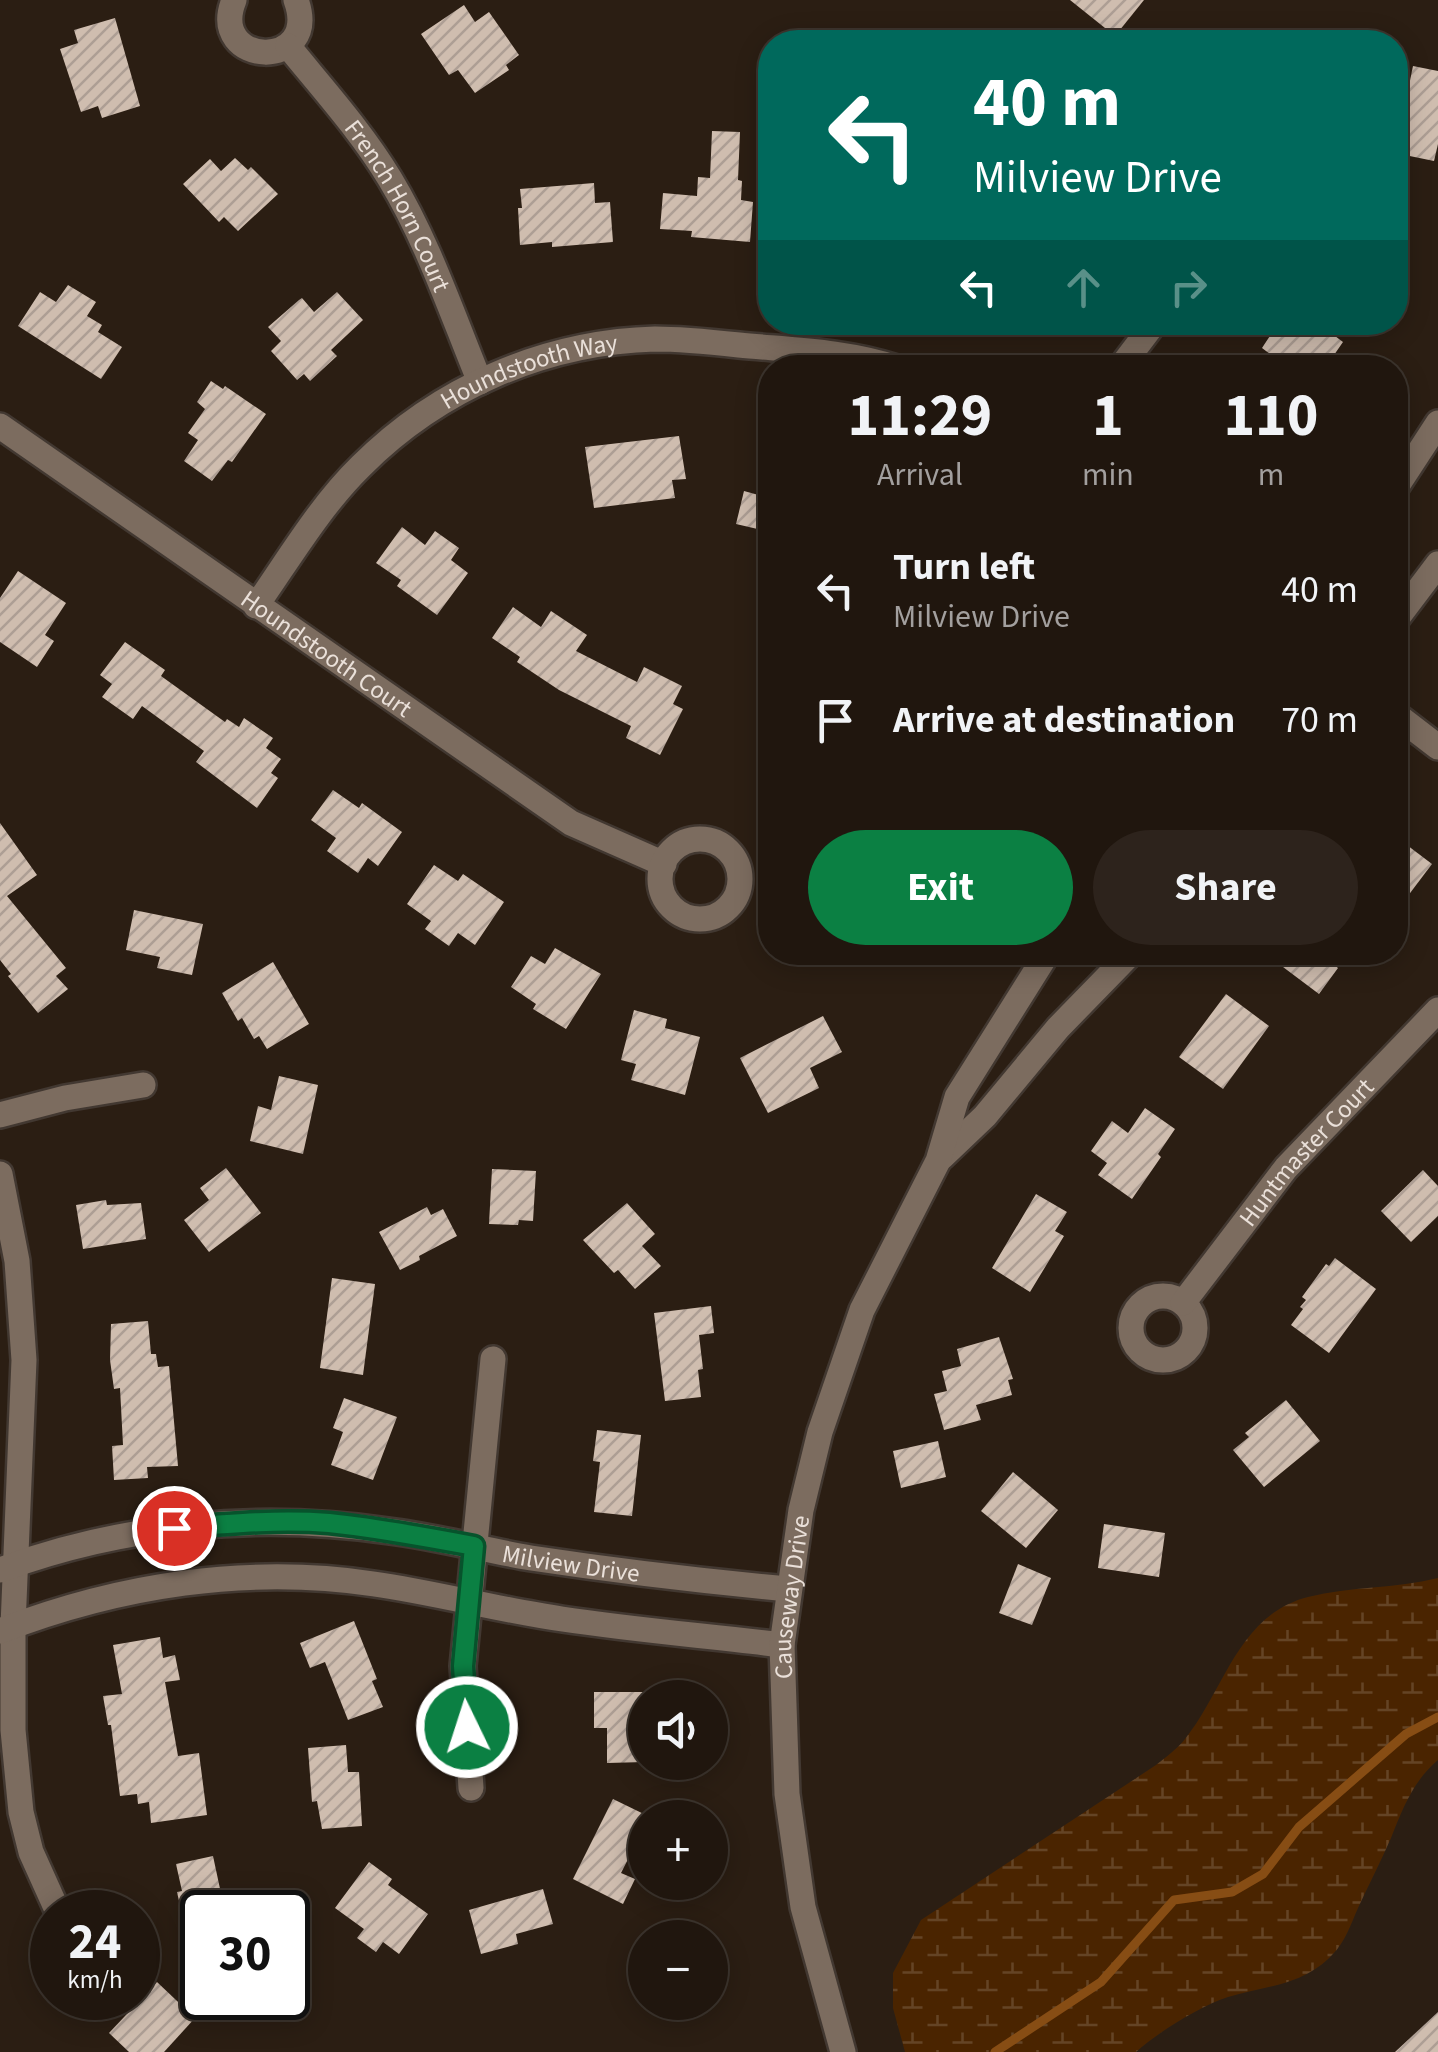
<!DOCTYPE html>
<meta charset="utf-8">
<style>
:root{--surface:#20160e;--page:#2d231c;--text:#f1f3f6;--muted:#a29f9e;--line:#3d352e;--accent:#0b8043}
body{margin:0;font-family:"Source Sans 3",sans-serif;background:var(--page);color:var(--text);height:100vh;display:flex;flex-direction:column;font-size:38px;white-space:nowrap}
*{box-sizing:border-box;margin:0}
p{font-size:32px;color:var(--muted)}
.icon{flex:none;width:55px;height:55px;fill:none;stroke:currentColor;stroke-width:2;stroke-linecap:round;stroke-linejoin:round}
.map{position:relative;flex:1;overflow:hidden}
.sheet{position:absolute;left:758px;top:355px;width:650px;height:610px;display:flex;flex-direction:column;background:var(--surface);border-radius:40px;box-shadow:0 5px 25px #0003,0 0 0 2px var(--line)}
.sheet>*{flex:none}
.banner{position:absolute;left:758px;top:30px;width:650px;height:305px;border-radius:40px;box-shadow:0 5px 25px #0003,0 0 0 2px var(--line);background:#00695c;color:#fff;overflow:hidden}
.tools{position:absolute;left:628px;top:1680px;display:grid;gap:20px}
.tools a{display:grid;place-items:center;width:100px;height:100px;border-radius:50%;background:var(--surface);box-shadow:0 5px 25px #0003,0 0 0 2px var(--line);font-size:50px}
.speed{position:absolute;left:30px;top:1890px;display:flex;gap:20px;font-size:50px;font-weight:700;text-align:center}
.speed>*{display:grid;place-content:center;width:130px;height:130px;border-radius:50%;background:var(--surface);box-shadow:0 5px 25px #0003,0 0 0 2px var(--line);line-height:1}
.speed small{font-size:25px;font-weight:400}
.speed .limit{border:5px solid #111;border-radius:15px;background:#fff;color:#111}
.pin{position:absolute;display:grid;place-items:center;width:85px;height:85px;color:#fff;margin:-42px;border:5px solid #fff;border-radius:50%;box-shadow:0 2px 10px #0007}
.me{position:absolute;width:110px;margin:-55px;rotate:356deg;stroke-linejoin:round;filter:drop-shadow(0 0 8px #0008)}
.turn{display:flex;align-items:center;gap:35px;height:210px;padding:0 50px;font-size:45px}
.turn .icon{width:130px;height:130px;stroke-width:2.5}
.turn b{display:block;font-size:70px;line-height:85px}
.lanes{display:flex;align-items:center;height:95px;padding:0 50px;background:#0003;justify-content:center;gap:50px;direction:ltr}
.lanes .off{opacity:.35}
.eta{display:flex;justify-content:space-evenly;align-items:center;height:170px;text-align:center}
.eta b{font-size:60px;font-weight:700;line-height:70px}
.primary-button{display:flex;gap:20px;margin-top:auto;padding:20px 50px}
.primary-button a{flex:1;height:115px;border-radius:60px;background:var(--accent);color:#fff;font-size:40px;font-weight:700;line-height:115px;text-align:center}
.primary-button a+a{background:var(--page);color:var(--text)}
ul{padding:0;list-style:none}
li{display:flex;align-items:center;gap:30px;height:130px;padding:0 50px}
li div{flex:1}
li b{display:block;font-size:38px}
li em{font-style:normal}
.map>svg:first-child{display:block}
</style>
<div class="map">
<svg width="1438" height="2052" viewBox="0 0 1438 2052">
<defs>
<pattern id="wetland-marsh" width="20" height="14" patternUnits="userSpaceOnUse" patternTransform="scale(2.5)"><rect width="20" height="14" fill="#4a2400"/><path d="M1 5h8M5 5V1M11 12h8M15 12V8" fill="none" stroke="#644425"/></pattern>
<pattern id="building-hatch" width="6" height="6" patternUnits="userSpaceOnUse" patternTransform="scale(2.5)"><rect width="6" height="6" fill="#cfbdaf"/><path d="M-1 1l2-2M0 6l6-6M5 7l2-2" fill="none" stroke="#ad9e94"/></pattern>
</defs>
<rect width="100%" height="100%" fill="#2b1e13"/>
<!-- wetland -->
<path fill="url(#wetland-marsh)" d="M1438,1578V1760C1413,1781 1403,1808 1391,1838C1381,1861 1369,1884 1358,1908C1351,1924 1345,1942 1332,1955C1304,1985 1266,1986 1228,1997C1200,2006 1157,2033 1136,2052H905L893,2008V1973L921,1920L1156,1765C1166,1757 1177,1749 1185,1739C1225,1689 1238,1615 1308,1597C1351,1586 1395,1589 1438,1578Z"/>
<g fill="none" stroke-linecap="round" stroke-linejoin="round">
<!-- stream -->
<polyline stroke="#874d14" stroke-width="9" points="995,2052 1101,1982 1174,1900 1232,1892 1263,1874 1299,1827 1406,1734 1438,1717"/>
</g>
<!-- building -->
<g fill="url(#building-hatch)">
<polygon points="1070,0 1144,0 1115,36"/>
<polygon points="464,5 475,22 489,12 519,55 506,65 509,70 475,93 458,70 449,75 421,34"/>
<polygon points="115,18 140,106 102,118 98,106 81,112 60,49 78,43 74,30"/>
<polygon points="1413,66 1438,71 1438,144 1434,161 1395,153"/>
<polygon points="712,131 740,132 738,180 742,181 741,200 753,202 750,242 691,237 692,231 660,229 663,193 697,196 698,177 710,178"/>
<polygon points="235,158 248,170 251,167 278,194 238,231 224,217 219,222 183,184 210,159 221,171"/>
<polygon points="594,183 595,203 610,202 613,242 552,247 552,242 520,245 518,208 522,208 520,189"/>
<polygon points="68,285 96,302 87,316 102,325 98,332 122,347 101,379 18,326 40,292 56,302"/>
<polygon points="337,292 363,320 331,350 337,356 310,381 304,374 297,380 271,351 281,341 268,327 299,300 302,298 314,312"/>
<polygon points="1279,322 1344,322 1335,336 1343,342 1325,368 1289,368 1262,348"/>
<polygon points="211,381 223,389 225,386 266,414 232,462 228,460 212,481 184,461 198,440 188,433 205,409 197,402"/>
<polygon points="679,436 686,479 672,480 675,498 594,508 585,447"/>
<polygon points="744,491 770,498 770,532 736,524"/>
<polygon points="402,527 425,545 435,531 459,548 451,560 468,573 437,615 397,586 401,580 376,563"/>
<polygon points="18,571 66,603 45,635 54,641 37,667 0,642 0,598"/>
<polygon points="513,607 541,627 551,611 587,635 576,651 637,682 644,667 682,686 673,704 683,709 660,755 626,738 631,726 559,690 517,662 520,657 492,638"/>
<polygon points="125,642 165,670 161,676 225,722 227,719 239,727 244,718 273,738 266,748 281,759 271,773 278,778 257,808 196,762 204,751 142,706 133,719 102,697 112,684 100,675"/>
<polygon points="333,790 359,808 362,803 402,832 378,866 368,858 358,873 327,851 336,838 311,820"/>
<polygon points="0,823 37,875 7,896 66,968 56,976 68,989 38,1013 8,976 11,974 0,960"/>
<polygon points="1395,836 1432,864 1395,913"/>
<polygon points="434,865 458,881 463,874 504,902 475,945 458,933 449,946 425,929 431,921 407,904"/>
<polygon points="134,910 203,924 192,975 157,968 160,957 126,950"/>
<polygon points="555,948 601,974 566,1029 533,1009 536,1004 511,987 531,956 545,964"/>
<polygon points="1263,952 1338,952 1331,962 1338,968 1319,994"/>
<polygon points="273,962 309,1024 267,1049 259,1036 254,1039 242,1018 238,1021 222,993"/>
<polygon points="1226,994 1269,1026 1223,1089 1179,1057"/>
<polygon points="634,1010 667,1019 665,1028 700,1037 685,1095 631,1080 636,1064 621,1060"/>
<polygon points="823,1016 842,1052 810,1068 819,1088 768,1113 740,1058"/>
<polygon points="279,1076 318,1085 303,1154 250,1141 258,1106 271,1110"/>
<polygon points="1145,1108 1175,1129 1158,1154 1161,1157 1132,1199 1098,1175 1107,1163 1091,1151 1112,1121 1128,1133"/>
<polygon points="226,1168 261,1213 209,1252 184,1220 209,1200 200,1188"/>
<polygon points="492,1169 536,1171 533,1221 519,1220 518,1225 489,1224"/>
<polygon points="1423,1170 1438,1186 1438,1216 1411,1242 1381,1211"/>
<polygon points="1036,1194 1067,1212 1055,1231 1064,1236 1030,1292 992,1268"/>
<polygon points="106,1200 107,1205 141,1203 146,1239 83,1249 76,1205"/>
<polygon points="627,1203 655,1234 642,1246 661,1266 635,1289 618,1270 614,1273 583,1240"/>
<polygon points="427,1207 431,1215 443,1209 457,1236 419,1256 420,1260 400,1270 379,1232"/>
<polygon points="1335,1258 1376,1289 1329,1353 1291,1325 1303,1309 1300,1307 1306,1300 1302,1297 1326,1264 1329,1266"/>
<polygon points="332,1278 375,1284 363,1375 320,1368"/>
<polygon points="711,1306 714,1333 699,1335 703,1369 698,1370 701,1397 665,1401 654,1313"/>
<polygon points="148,1321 151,1354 156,1354 158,1367 169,1366 178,1466 147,1467 148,1478 114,1480 112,1446 123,1445 120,1388 114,1389 110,1360 111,1324"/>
<polygon points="999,1337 1013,1379 1008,1380 1012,1395 976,1405 981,1420 944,1430 934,1394 947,1391 942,1371 961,1366 957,1349"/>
<polygon points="344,1398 397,1417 373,1480 331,1465 343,1432 333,1428"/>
<polygon points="1286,1400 1320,1441 1264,1487 1233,1450 1249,1437 1245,1433"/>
<polygon points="597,1430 641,1435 632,1516 594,1512 600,1462 593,1461"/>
<polygon points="938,1441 946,1477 901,1488 893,1451"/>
<polygon points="1013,1472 1058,1510 1026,1548 981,1511"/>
<polygon points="1104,1524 1165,1533 1159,1577 1098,1568"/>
<polygon points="1018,1564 1051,1578 1032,1625 999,1613"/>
<polygon points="354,1621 377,1679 372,1681 383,1707 348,1720 325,1662 310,1668 300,1643"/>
<polygon points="160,1637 163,1658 175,1655 180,1680 165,1682 178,1756 199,1753 207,1815 151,1823 149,1802 138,1804 137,1794 120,1796 111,1725 108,1725 103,1696 122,1694 113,1645"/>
<polygon points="594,1692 645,1692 645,1762 607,1763 607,1728 594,1728"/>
<polygon points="346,1745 348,1772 359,1772 362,1826 322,1829 317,1801 312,1802 308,1748"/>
<polygon points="613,1799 650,1817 645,1818 645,1826 621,1873 635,1879 623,1904 573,1879"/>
<polygon points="213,1856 225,1912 202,1912 202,1957 192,1959 177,1892 182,1891 176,1864"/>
<polygon points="369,1862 392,1879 388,1885 428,1914 399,1954 383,1942 376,1952 357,1938 364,1929 335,1908"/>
<polygon points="543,1889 553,1924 516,1934 518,1944 481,1954 469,1910"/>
<polygon points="157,1982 195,2018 164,2052 129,2052 109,2033"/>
<polygon points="1438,2012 1438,2052 1395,2052"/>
</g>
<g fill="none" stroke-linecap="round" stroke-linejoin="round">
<!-- minor casing -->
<g stroke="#423831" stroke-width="30">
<g id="minor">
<path d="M234,0C207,67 322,72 296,0"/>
<path id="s1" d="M288,46C323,89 361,131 390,179C428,242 452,314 480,382"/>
<polyline points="1120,368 1155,322"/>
<path id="s2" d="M0,426L571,823L664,864"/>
<path id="s3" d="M256,606C289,559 320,506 361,466C439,388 545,342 655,339C683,339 711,342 739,345C792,350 846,351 897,368"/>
<polyline points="1395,714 1438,747"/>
<circle cx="700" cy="879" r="40"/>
<polyline points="0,1115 65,1098 143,1085"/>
<polyline points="0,1174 17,1261 24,1360 13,1626 13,1730 21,1812 31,1852 58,1912"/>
<circle cx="1163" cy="1328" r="32"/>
<path id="s4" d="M1183,1303L1286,1168L1438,1010"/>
<path id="s5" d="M0,1570C124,1524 259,1512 389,1531C437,1537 484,1550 531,1558C617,1571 702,1581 788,1589"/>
<path d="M0,1631C119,1585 247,1565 374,1584C437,1593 499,1610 562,1619C635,1630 709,1636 782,1645"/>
<polyline points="471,1788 463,1666 493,1359"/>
</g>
</g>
<!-- tertiary casing -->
<g stroke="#423831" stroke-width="30">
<g id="tertiary">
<polyline points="1395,489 1438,423"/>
<polyline points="1395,621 1438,564"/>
<polyline points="942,1157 985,1116 1058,1028 1132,952"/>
<path id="s6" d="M843,2052L803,1907L787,1794L782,1645L801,1510L820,1432L862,1310L938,1161L957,1097L1048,952"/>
</g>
</g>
<!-- minor -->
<use href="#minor" stroke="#7c6c5f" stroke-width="25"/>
<!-- tertiary -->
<use href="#tertiary" stroke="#7c6c5f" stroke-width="25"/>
</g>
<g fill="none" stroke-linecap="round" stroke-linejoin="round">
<!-- route casing -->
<g stroke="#07532c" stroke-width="25">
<path id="route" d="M174,1528C225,1524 277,1519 329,1523C378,1528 426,1537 474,1546L463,1666L467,1727"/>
</g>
<!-- route -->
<use href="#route" stroke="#0b8043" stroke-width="18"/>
</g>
<g text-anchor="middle" stroke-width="10" stroke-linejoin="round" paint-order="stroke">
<!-- street labels -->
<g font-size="25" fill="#eae0d9" stroke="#0f0906">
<text dy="9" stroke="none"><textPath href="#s1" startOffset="195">French Horn Court</textPath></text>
<text dy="9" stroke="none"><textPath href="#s3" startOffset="372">Houndstooth Way</textPath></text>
<text dy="9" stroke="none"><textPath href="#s2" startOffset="398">Houndstooth Court</textPath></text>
<text dy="9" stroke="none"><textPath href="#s4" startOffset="195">Huntmaster Court</textPath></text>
<text dy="9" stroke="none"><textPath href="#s5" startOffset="580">Milview Drive</textPath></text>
<text dy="9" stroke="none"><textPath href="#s6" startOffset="462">Causeway Drive</textPath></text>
</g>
</g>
</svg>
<div class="tools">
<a><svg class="icon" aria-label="sound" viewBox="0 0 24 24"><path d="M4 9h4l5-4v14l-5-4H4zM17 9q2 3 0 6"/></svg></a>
<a>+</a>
<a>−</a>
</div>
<div class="speed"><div>24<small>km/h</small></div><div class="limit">30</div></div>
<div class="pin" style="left:174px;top:1528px;background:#d93025"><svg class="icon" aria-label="arrive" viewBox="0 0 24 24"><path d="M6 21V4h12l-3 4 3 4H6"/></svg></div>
<svg class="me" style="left:467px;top:1727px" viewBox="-20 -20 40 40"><circle r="17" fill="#0b8043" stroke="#fff" stroke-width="3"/><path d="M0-11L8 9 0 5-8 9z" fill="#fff"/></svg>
<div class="banner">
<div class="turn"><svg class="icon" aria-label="left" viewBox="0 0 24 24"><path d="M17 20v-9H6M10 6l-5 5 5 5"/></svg><div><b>40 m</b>Milview Drive</div></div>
<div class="lanes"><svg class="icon" aria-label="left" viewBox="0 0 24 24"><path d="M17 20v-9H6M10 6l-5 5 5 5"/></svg><svg class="icon off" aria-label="ahead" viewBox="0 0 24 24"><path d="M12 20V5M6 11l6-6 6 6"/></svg><svg class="icon off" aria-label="right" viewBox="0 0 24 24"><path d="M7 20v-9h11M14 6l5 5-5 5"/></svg></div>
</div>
<section class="sheet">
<div class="eta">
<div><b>11:29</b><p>Arrival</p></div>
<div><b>1</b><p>min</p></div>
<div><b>110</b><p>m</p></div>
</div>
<ul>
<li><svg class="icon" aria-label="left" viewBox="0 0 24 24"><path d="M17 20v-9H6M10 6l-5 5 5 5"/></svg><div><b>Turn left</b><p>Milview Drive</p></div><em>40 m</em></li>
<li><svg class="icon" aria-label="arrive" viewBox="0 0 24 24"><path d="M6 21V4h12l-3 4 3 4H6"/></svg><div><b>Arrive at destination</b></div><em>70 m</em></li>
</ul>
<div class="primary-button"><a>Exit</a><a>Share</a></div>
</section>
</div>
